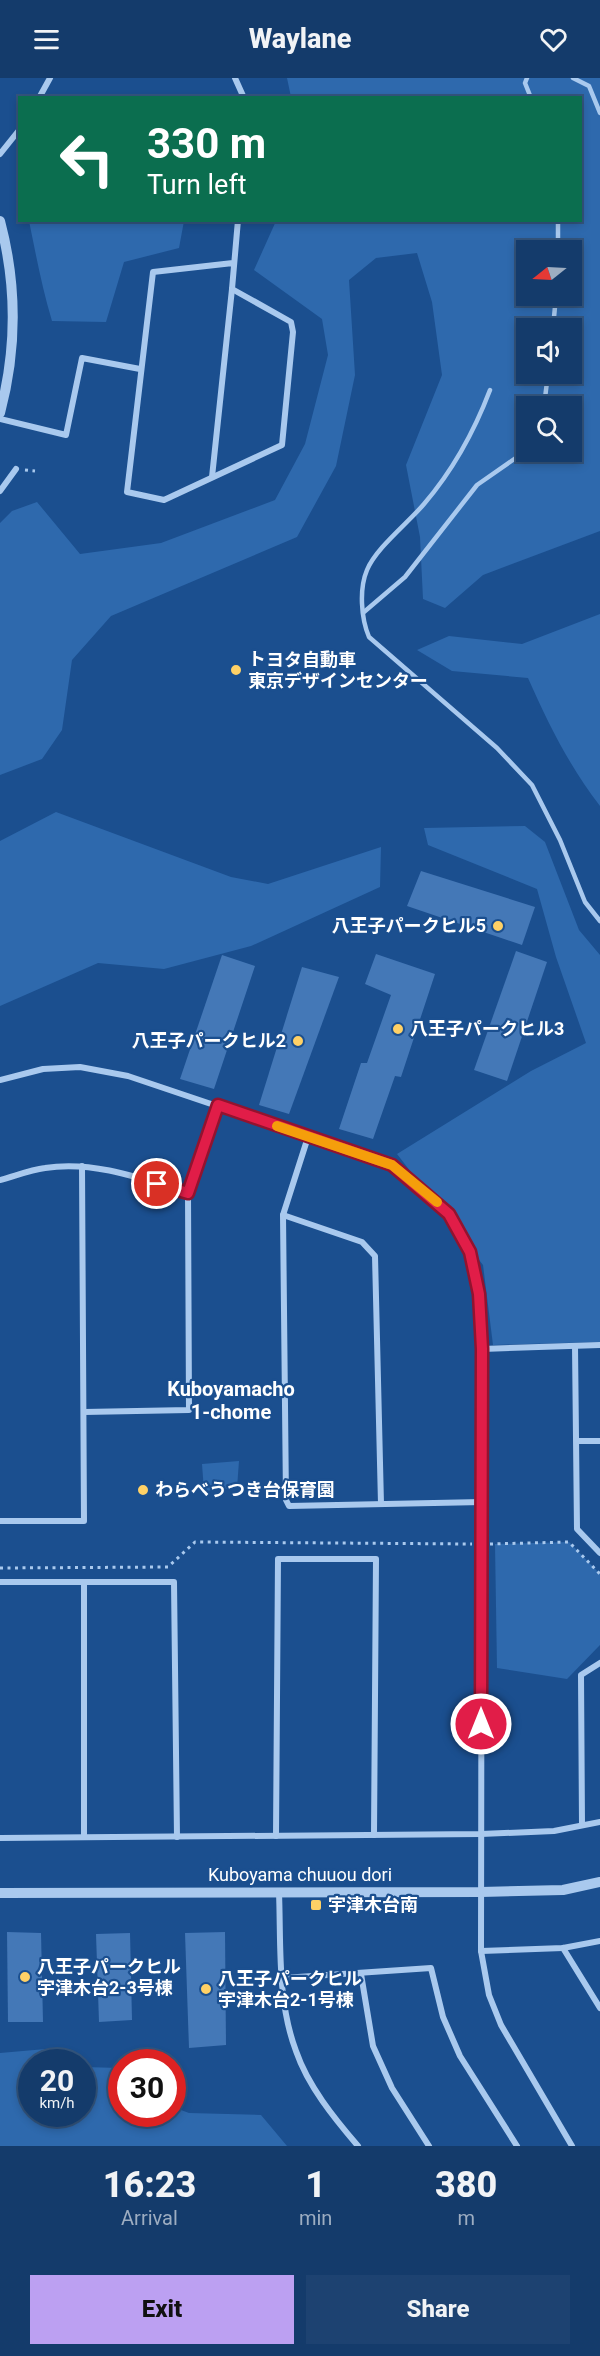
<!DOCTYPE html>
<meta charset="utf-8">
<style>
:root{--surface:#143b6b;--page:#1d4271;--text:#f1f3f6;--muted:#9dadc1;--line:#33557e;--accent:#bca0f2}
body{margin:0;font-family:Roboto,"Noto Sans JP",sans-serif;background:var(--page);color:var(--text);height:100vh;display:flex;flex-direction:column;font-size:22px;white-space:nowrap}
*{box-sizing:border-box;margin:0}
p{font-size:20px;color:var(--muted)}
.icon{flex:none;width:33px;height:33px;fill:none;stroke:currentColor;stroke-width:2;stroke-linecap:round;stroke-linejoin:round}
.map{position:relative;height:2068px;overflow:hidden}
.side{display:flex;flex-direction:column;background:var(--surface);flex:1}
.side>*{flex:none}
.top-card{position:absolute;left:18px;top:18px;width:564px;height:126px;border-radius:0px;box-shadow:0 3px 9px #0003,0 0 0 2px var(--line);background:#0b6e4f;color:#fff;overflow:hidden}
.needle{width:39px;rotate:252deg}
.buttons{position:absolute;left:516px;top:162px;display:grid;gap:12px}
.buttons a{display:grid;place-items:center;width:66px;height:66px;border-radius:0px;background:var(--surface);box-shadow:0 3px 9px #0003,0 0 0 2px var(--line);font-size:30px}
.speed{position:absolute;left:18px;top:1971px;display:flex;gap:12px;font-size:30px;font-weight:700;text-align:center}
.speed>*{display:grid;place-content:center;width:78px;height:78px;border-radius:50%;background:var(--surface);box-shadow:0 3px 9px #0003,0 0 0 2px var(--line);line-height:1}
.speed small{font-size:15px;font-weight:400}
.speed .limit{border:9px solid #d22;background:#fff;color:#111}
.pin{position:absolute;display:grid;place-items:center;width:51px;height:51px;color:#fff;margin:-26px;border:3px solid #fff;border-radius:50%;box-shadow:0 2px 6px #0007}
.me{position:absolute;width:66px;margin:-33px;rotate:0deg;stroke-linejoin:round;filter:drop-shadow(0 0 4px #0008)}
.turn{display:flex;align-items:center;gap:21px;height:126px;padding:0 30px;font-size:27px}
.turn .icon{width:78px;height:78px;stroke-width:2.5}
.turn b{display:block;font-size:42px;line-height:51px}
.eta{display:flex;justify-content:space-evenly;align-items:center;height:102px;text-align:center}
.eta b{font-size:36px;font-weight:800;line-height:42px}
.button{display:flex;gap:12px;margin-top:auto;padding:12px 30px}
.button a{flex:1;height:69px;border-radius:0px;background:var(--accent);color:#111;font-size:24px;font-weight:800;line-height:69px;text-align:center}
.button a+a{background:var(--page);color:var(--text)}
header{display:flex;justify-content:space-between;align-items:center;height:78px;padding:0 30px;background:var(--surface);font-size:27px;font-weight:800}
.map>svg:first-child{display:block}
</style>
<header><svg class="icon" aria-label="menu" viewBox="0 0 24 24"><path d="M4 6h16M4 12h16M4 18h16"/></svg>Waylane<svg class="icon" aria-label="heart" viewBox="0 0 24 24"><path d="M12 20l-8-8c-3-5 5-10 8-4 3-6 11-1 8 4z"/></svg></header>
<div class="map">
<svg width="600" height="2068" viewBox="0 0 600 2068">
<rect width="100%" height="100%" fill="#1b4f8f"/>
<!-- green -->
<g fill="#2e69ad" fill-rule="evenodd">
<path d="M287,0H600V453L483,497L445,530L423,521L420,459L406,387L442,297L432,224L417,175L376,180L349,202L355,297L336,388L297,459L111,538L72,582L62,652L42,681L0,697V445L12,433L37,424L80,476L161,465L275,422L305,366L328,277L322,241L254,192L276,143L580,142V20L291,19ZM526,172H572V218H526ZM526,250H572V296H526ZM526,328H572V374H526Z"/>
<path d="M29,143V142L184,143L179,170L124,184L106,244L52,243C42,210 36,177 29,143Z"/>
<path d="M600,536V728C568,686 549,647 528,600L452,593L417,572L449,558L522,566Z"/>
<polygon points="56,734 231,799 268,806 381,769 380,809 251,868 164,891 98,885 0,928 0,763"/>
<polygon points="525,748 545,764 579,852 600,877 600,1264 493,1267 483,1187 397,1076 531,993 586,965 556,879 537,811 428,767 424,750"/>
<polygon points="239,1383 237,1410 204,1413 202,1386"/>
<polygon points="569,1464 600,1496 600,1567 567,1601 497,1590 495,1466"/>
<polygon points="57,1970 76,1984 32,1984 32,2036 82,2036 83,1989 121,1990 122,2036 172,2036 173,2029 189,2035 261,2037 287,2068 0,2068 0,1975"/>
</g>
<!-- building -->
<g fill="#4478b7">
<polygon points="421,793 535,829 522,867 407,828"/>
<polygon points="516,873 547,884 507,1003 474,992"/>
<polygon points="376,876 435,896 401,999 395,998 373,1061 339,1051 361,985 367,985 391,917 365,906"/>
<polygon points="222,877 255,888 214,1011 180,1001"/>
<polygon points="302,889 339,899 289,1036 259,1027"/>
<polygon points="7,1854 41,1855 43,1944 8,1944"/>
<polygon points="225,1854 226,1967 189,1970 185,1855"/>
<polygon points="130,1855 132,1942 99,1944 96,1856"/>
</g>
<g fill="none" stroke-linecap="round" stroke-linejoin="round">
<!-- path -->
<g stroke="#a9c9ee" stroke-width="3" stroke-dasharray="3 4.5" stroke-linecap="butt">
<polyline points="25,392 35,393"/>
<polyline points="490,1466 569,1464 600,1496"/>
<polyline points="0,1490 168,1489 195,1464 472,1466"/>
</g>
<!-- service -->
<g stroke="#a9c9ee" stroke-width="4.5">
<polyline points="527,0 525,5 531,20"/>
<polyline points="573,0 589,8 600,35"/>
<polyline points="558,172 558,142"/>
<polyline points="553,250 556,218"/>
<path d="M490,312C474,354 454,391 424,426C408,445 376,470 367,492C359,511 361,540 369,559L497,670L532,707L560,762L585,824L600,843"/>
<polyline points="544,328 548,296"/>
<polyline points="364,534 405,499 477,407 520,377 526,364"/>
</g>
<!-- minor -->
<g stroke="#a9c9ee" stroke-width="6">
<polyline points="235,0 244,20"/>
<polyline points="39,20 50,0"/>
<polyline points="0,76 20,51"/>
<polyline points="233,185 153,194 127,414 164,422 282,367 293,254 291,244 232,211 238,142"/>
<polyline points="0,341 66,357 82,280 140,291"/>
<polyline points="212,399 232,211"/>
<polyline points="0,413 16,391"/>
<polyline points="0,1002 43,991 80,989 128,998 392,1087 449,1136 470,1174 479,1216 482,1271 481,1873 489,1917 501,1947 572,2068"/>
<polyline points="308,1059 283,1137 286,1422 289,1428 482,1424"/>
<path d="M0,1102C15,1098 30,1092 45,1090C93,1082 143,1101 188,1115"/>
<polyline points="283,1137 362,1164 375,1178 381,1426"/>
<polyline points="575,1268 577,1451 600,1475"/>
<polyline points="482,1271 600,1267"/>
<polyline points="84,1334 189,1332 188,1115 218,1027"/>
<polyline points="577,1363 600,1363"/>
<polyline points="0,1443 84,1443 82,1088"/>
<polyline points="0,1504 174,1504 177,1759"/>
<polyline points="84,1504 84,1759"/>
<polyline points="582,1747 581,1597 600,1585"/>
<polyline points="276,1758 278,1481 376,1481 374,1757"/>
<polyline points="0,1760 481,1756 554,1753 600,1744"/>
<path d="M279,1814C281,1866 277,1923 296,1973C308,2008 334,2040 358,2068"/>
<polyline points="563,1870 600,1930"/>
<polyline points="481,1873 563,1870 600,1863"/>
<polyline points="361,1896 373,1968 392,2010 429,2068"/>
<polyline points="283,1900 431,1890 443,1939 460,1978 517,2068"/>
</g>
<!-- tertiary -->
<g stroke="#a9c9ee" stroke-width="10">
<path d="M0,143C17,207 17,271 0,335"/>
<polyline points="0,1815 481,1814 563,1812 600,1804"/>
</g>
</g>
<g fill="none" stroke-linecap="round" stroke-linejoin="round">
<!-- route casing -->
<g stroke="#92132f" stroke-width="15">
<polyline id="route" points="157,1106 188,1115 218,1027 392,1087 449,1136 470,1174 479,1216 482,1271 481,1646"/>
</g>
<!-- route -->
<use href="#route" stroke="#e11d48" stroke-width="10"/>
<!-- slow -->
<polyline stroke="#f59e0b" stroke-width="10" points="277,1048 392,1087 437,1124"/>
</g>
<!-- markers -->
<g fill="#ffd166" stroke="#1b4f8f" stroke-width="2">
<circle cx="236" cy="592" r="6"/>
<circle cx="498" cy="848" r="6"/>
<circle cx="398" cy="951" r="6"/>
<circle cx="298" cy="963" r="6"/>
<circle cx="143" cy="1412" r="6"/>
<rect x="310" y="1821" width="12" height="12" rx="3"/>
<circle cx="25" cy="1899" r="6"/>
<circle cx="206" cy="1911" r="6"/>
</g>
<g text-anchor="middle" stroke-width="4.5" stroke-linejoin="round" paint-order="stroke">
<!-- poi labels -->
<g font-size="18" font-weight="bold" fill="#fff" stroke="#1b4f8f" text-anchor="start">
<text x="248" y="588">トヨタ自動車<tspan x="248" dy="21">東京デザインセンター</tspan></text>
<text x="486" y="854" text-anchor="end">八王子パークヒル5</text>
<text x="410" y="957">八王子パークヒル3</text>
<text x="286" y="969" text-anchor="end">八王子パークヒル2</text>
<text x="155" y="1418">わらべうつき台保育園</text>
<text x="328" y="1833">宇津木台南</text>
<text x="37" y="1895">八王子パークヒル<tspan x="37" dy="21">宇津木台2-3号棟</tspan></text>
<text x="218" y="1907">八王子パークヒル<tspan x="218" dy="21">宇津木台2-1号棟</tspan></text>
</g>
<!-- street labels -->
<g font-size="18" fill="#fff" stroke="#1b4f8f">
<text x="300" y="1803">Kuboyama chuuou dori</text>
</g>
<!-- neighbourhood labels -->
<g font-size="20" font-weight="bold" fill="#fff" stroke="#1b4f8f">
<text x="231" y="1318">Kuboyamacho<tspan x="231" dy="23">1-chome</tspan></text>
</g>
</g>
</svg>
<div class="buttons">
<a><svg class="needle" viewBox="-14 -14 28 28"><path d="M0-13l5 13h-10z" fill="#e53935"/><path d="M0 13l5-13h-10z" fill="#9dadc1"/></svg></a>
<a><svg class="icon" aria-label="sound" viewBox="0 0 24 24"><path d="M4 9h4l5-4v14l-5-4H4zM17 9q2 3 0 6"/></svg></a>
<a><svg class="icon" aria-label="search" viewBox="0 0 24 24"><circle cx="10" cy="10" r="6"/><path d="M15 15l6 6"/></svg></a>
</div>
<div class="speed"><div>20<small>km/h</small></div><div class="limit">30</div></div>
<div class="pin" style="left:157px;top:1106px;background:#d93025"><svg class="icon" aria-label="arrive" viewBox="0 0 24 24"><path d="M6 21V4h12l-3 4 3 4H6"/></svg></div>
<svg class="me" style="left:481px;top:1646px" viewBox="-20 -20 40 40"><circle r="17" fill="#e11d48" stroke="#fff" stroke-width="3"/><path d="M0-11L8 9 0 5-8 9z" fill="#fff"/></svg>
<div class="top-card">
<div class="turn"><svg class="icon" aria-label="left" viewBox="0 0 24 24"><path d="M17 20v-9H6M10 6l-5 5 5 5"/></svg><div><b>330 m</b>Turn left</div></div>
</div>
</div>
<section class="side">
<div class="eta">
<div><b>16:23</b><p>Arrival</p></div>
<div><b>1</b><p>min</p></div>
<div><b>380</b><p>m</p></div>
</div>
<div class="button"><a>Exit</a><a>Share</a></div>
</section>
